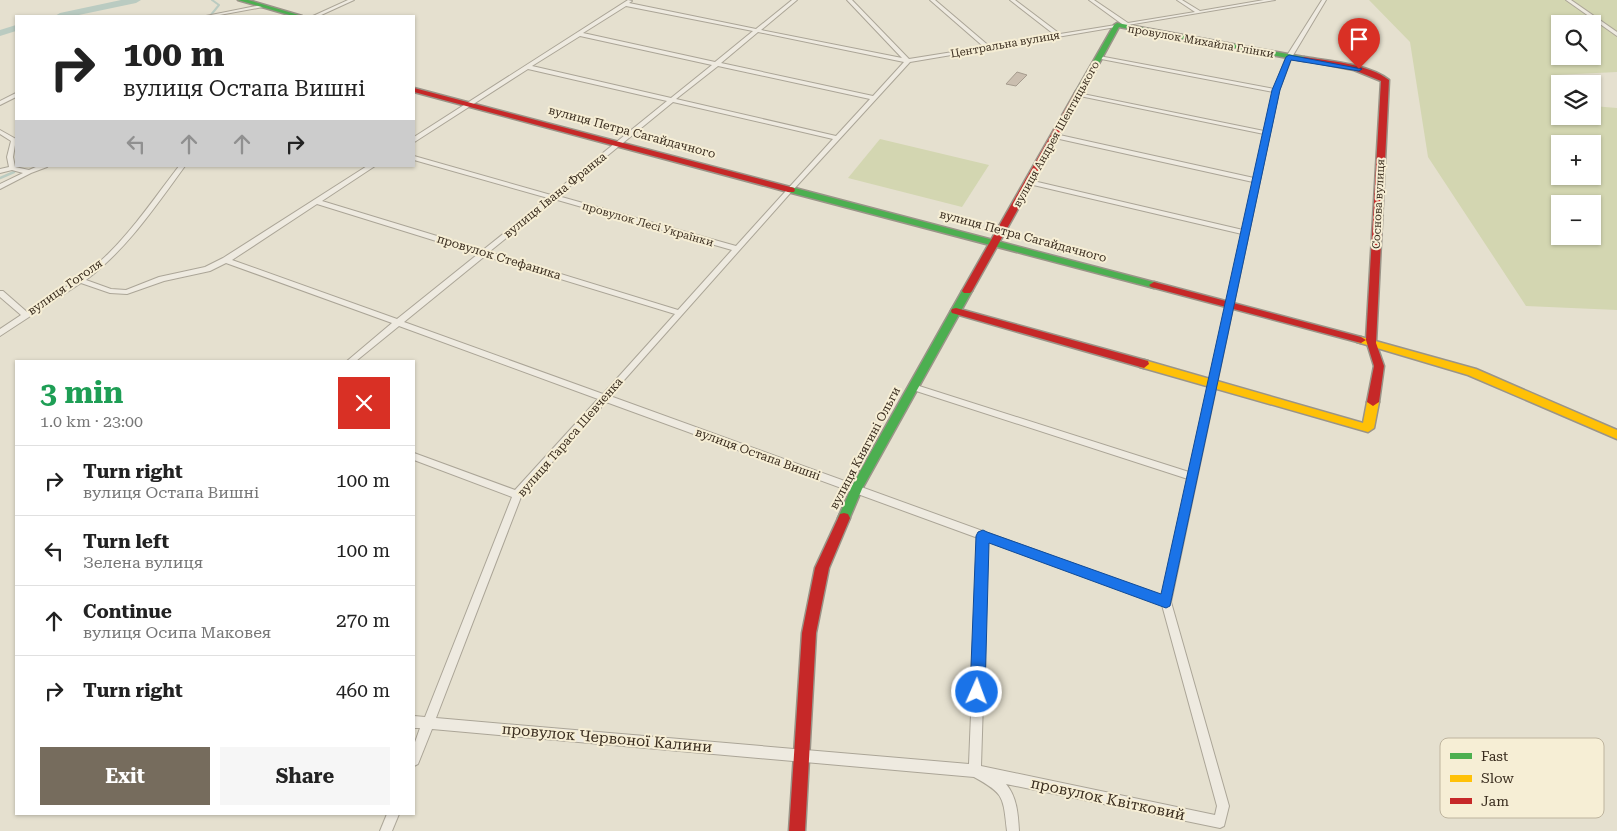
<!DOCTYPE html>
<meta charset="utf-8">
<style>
:root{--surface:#fff;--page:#f6f6f6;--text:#222;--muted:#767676;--line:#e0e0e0;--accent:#766c5d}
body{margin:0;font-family:"Roboto Serif",serif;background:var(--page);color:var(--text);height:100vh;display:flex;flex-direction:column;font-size:19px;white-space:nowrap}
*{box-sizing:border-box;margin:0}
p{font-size:16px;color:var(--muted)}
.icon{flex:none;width:28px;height:28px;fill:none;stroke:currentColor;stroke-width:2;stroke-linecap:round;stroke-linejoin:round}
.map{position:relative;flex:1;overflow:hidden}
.sheet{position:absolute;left:15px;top:360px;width:400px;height:455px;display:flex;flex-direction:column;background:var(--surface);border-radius:0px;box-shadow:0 1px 4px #0004}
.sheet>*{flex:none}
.top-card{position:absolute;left:15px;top:15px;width:400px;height:152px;border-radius:0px;box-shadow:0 1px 4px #0004;background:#fff;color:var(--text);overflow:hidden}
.tools{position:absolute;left:1551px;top:15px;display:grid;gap:10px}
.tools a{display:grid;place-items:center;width:50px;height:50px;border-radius:0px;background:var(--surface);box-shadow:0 1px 4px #0004;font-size:25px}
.pin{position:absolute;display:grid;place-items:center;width:42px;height:42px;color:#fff;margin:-51px -21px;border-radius:50% 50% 50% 0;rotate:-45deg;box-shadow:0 0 5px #0007}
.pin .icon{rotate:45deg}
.me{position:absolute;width:55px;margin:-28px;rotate:2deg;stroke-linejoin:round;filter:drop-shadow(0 0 4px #0008)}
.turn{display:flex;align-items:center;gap:18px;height:105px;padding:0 25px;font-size:22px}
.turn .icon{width:65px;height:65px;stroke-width:2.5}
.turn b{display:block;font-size:35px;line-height:42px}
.lanes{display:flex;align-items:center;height:48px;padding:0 25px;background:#0003;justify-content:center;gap:25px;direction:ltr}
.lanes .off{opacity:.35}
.round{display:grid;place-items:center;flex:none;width:52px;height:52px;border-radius:0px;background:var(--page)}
.summary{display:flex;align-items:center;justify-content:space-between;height:85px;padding:0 25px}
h1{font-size:30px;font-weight:700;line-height:38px;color:#1e9e55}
.button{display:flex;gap:10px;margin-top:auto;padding:10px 25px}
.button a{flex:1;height:58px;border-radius:0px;background:var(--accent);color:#fff;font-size:20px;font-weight:700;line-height:58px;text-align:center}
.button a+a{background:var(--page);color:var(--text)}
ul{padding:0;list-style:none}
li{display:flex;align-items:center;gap:15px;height:70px;padding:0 25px;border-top:1px solid var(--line)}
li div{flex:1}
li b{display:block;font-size:19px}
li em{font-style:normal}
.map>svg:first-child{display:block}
</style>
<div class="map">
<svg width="1617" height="831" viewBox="0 0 1617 831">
<rect width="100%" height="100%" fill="#e5e0cf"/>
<!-- green -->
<g fill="#d3d6b1" fill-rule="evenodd">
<path d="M1369,0H1617V72L1555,75L1560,84V116H1592L1593,106L1617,108V310L1526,306L1428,157L1410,42ZM1560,24H1592V56H1560ZM1560,144H1592V176H1560ZM1560,204H1592V236H1560Z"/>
<polygon points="880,139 989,165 962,207 848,178"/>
</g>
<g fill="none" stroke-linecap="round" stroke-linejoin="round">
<!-- stream-far1 -->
<polyline stroke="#bacbc1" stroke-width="2" points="210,16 219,5 212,0"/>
<!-- stream -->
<polyline stroke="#bacbc1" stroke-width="2.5" points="0,178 14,172"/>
<!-- river -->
<g fill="#bacbc1" fill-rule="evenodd">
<polygon points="121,0 141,0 136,3 74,16 55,16 60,13"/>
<polygon points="16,25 16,31 0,36 0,30"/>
</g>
</g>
<!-- building -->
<polygon fill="#cabeaf" stroke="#a69c8e" points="1017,72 1027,75 1016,86 1006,84"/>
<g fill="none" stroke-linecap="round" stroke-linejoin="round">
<!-- street casing -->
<g stroke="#aba597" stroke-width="2">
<g id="street">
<polygon points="348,0 354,0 319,16 313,16"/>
<path d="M628,0L632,1L629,3L756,29L792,0H797L761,30L902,58L847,0H852L909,59L984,47L930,0H935L989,46L1055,35L1010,0H1015L1060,34L1122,24L1089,0H1094L1128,23L1195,12L1177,0H1182L1200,11L1264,0H1275L910,62L793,190L610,396L1162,596L1188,479L910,389L909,387L913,384L916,385L1189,472L1242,234L1029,184L1026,182L1029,180L1243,230L1253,182L1055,138L1052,136L1055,134L1254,178L1264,134L1075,95L1078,93L1264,131L1273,92L1096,58L1099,56L1274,89L1286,57L1322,0H1326L1292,57L1279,91L1171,602L1229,806L1224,826L1220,828L1006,784C1017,797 1018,814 1019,831H1007C1003,797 1005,794 974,777L432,729L418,764L414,766V745L420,728H414V716L425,717L512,497L414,460V453L515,490L598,399L399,326L356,361H347L392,323L226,263L210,271L164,281L127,294L110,293L81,283L0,336V329L21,315L0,297V291H3L27,312C55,294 85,277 108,254C135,227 156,196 179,166H185C155,207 127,249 86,280L111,289L126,290L159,277L205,267L223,258L367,166H375L322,201L483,250L548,198L414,160V156L551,195L667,101L528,69L416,141L414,142V137ZM626,6L753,31L715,62L583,33ZM758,32L904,62L873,96L721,63ZM580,36L712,65L671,98L532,66ZM718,66L870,99L836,136L676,99ZM673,102L833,139L736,246L558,196ZM554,199L732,250L678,310L489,252ZM317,204L478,254L397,319L232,260ZM485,256L675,314L603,394L404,322ZM606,402L978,538L969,764L436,718L521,497ZM988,541L1162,605L1217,806L1215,815L981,766Z"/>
<polygon points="1566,0 1571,0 1617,32 1617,36"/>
<polygon points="261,5 263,6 263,7 214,16 206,16"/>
<polygon points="16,93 16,97 0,105 0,101"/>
<polygon points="0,130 16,139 13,157 15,167 29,170 38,166 48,166 47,167 31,173 0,189 0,184 23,173 12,170 0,173 0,169 9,167 7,157 11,141 0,134"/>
<polygon points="387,814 399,814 392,831 380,831"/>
</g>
</g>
<!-- fast casing -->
<g stroke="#9a9488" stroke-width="3">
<g id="fast">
<polygon points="238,0 248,0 302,16 293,16"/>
<polygon points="1117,23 1304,57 1307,59 1304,61 1119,27 1083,93 1076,95 1075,93 1114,25"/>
<polygon points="791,187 1157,283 1159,285 1154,288 788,192 787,190"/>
<polygon points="967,288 972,291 862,489 848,522 844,523 840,522 838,518 852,486 962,291"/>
</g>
</g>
<!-- slow casing -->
<g stroke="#9a9488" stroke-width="3">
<g id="slow">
<polygon points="1361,337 1476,369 1617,430 1617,439 1468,375 1357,342 1356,340 1357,338"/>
<polygon points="1144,360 1363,423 1367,402 1369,399 1377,399 1379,402 1374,428 1368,432 1140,367 1139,364"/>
</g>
</g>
<!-- jam casing -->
<g stroke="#9a9488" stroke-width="3">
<g id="jam">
<path d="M1304,57C1329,61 1369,64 1389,80L1376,343L1384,366L1379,402L1373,406L1367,402L1374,366L1366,340L1361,343L1151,287L1149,285L1154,282L1361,337L1366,340L1381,81L1354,70L1302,60V58Z"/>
<polygon points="414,88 794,188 795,190 794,192 788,192 414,92"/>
<polygon points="1076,91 1083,93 972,291 970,293 964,293 962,291"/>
<polygon points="956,308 1148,361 1149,364 1144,368 952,313 951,311 952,309"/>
<polygon points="844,513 848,514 850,518 829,568 816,633 805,831 789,831 802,633 815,568 840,514"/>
</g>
</g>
<!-- street -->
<use href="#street" fill="#eeeae0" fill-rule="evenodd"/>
<!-- fast -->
<use href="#fast" fill="#4caf50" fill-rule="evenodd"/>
<!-- slow -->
<use href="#slow" fill="#ffc107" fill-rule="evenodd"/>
<!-- jam -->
<use href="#jam" fill="#c62828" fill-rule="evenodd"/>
</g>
<!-- route -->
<polygon fill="#1a73e8" stroke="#114b97" points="1289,55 1362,69 1359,71 1291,60 1280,90 1170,606 1166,608 989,543 985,692 983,697 977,699 972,697 970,692 976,536 978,532 983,530 987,532 1161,594 1272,90 1286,57"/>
<g text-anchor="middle" stroke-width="4" stroke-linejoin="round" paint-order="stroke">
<!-- far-street labels -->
<g font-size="11" fill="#3a2d1f" stroke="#f6eed5">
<text transform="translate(1201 41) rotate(10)" y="4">провулок Михайла Глінки</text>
<text transform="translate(1005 44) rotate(-10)" y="4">Центральна вулиця</text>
<text transform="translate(1056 134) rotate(-61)" y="4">вулиця Андрея Шептицького</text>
<text transform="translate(1378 204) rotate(-87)" y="4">Соснова вулиця</text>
<text transform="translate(648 224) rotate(16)" y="4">провулок Лесі Українки</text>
</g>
<!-- street labels -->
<g font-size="12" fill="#3a2d1f" stroke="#f6eed5">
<text transform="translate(632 132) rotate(15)" y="4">вулиця Петра Сагайдачного</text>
<text transform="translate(555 195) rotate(-39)" y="4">вулиця Івана Франка</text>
<text transform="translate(1023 236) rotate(15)" y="4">вулиця Петра Сагайдачного</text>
<text transform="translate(499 257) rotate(17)" y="4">провулок Стефаника</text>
<text transform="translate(65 287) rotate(-35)" y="4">вулиця Гоголя</text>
<text transform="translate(570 437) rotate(-49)" y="4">вулиця Тараса Шевченка</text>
<text transform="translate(865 448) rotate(-62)" y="4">вулиця Княгині Ольги</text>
<text transform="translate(758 454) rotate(20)" y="4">вулиця Остапа Вишні</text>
</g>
<!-- near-street labels -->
<g font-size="15" fill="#3a2d1f" stroke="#f6eed5">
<text transform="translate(607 738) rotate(5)" y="5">провулок Червоної Калини</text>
<text transform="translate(1108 799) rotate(12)" y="5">провулок Квітковий</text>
</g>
</g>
<!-- legend -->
<rect x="1440" y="738" width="164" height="80" rx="8" fill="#f6eed5" stroke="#beb49e" stroke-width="1"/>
<rect x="1450" y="753" width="22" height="6" fill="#4caf50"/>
<rect x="1450" y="775" width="22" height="7" fill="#ffc107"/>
<rect x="1450" y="798" width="22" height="6" fill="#c62828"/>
<g font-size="14" fill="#3a2d1f">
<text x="1481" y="761">Fast</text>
<text x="1481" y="783">Slow</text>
<text x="1481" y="806">Jam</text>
</g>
</svg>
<div class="tools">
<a><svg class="icon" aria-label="search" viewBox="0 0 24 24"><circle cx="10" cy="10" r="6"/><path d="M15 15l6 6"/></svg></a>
<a><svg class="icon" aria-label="layers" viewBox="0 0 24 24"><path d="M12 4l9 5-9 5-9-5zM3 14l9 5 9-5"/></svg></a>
<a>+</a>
<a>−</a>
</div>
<div class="pin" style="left:1359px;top:69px;background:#d93025"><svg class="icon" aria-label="arrive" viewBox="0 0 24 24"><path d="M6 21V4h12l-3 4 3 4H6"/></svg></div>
<svg class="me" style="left:977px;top:692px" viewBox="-20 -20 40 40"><circle r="17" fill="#1a73e8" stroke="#fff" stroke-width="3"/><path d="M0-11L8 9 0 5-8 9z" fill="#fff"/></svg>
<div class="top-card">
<div class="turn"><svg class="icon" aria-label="right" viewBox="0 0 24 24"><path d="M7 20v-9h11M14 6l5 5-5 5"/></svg><div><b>100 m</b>вулиця Остапа Вишні</div></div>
<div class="lanes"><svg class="icon off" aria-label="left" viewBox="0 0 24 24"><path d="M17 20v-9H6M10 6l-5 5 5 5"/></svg><svg class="icon off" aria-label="ahead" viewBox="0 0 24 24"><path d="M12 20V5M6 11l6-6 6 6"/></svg><svg class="icon off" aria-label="ahead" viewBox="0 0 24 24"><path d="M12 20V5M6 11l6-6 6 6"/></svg><svg class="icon" aria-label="right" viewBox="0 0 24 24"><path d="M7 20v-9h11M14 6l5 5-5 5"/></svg></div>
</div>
<section class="sheet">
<div class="summary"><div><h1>3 min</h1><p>1.0 km · 23:00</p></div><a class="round" style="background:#d93025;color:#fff"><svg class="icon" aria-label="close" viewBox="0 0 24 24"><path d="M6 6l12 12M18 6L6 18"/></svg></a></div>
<ul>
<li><svg class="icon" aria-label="right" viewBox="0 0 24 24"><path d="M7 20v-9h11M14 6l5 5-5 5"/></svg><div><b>Turn right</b><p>вулиця Остапа Вишні</p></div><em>100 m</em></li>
<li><svg class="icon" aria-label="left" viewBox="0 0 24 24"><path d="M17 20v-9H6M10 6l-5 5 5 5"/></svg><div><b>Turn left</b><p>Зелена вулиця</p></div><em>100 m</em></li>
<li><svg class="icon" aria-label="ahead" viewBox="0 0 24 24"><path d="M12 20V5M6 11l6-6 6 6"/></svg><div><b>Continue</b><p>вулиця Осипа Маковея</p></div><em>270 m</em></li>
<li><svg class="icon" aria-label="right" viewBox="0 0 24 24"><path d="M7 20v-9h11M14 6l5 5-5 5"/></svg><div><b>Turn right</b></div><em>460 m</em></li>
</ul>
<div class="button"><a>Exit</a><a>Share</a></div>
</section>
</div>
